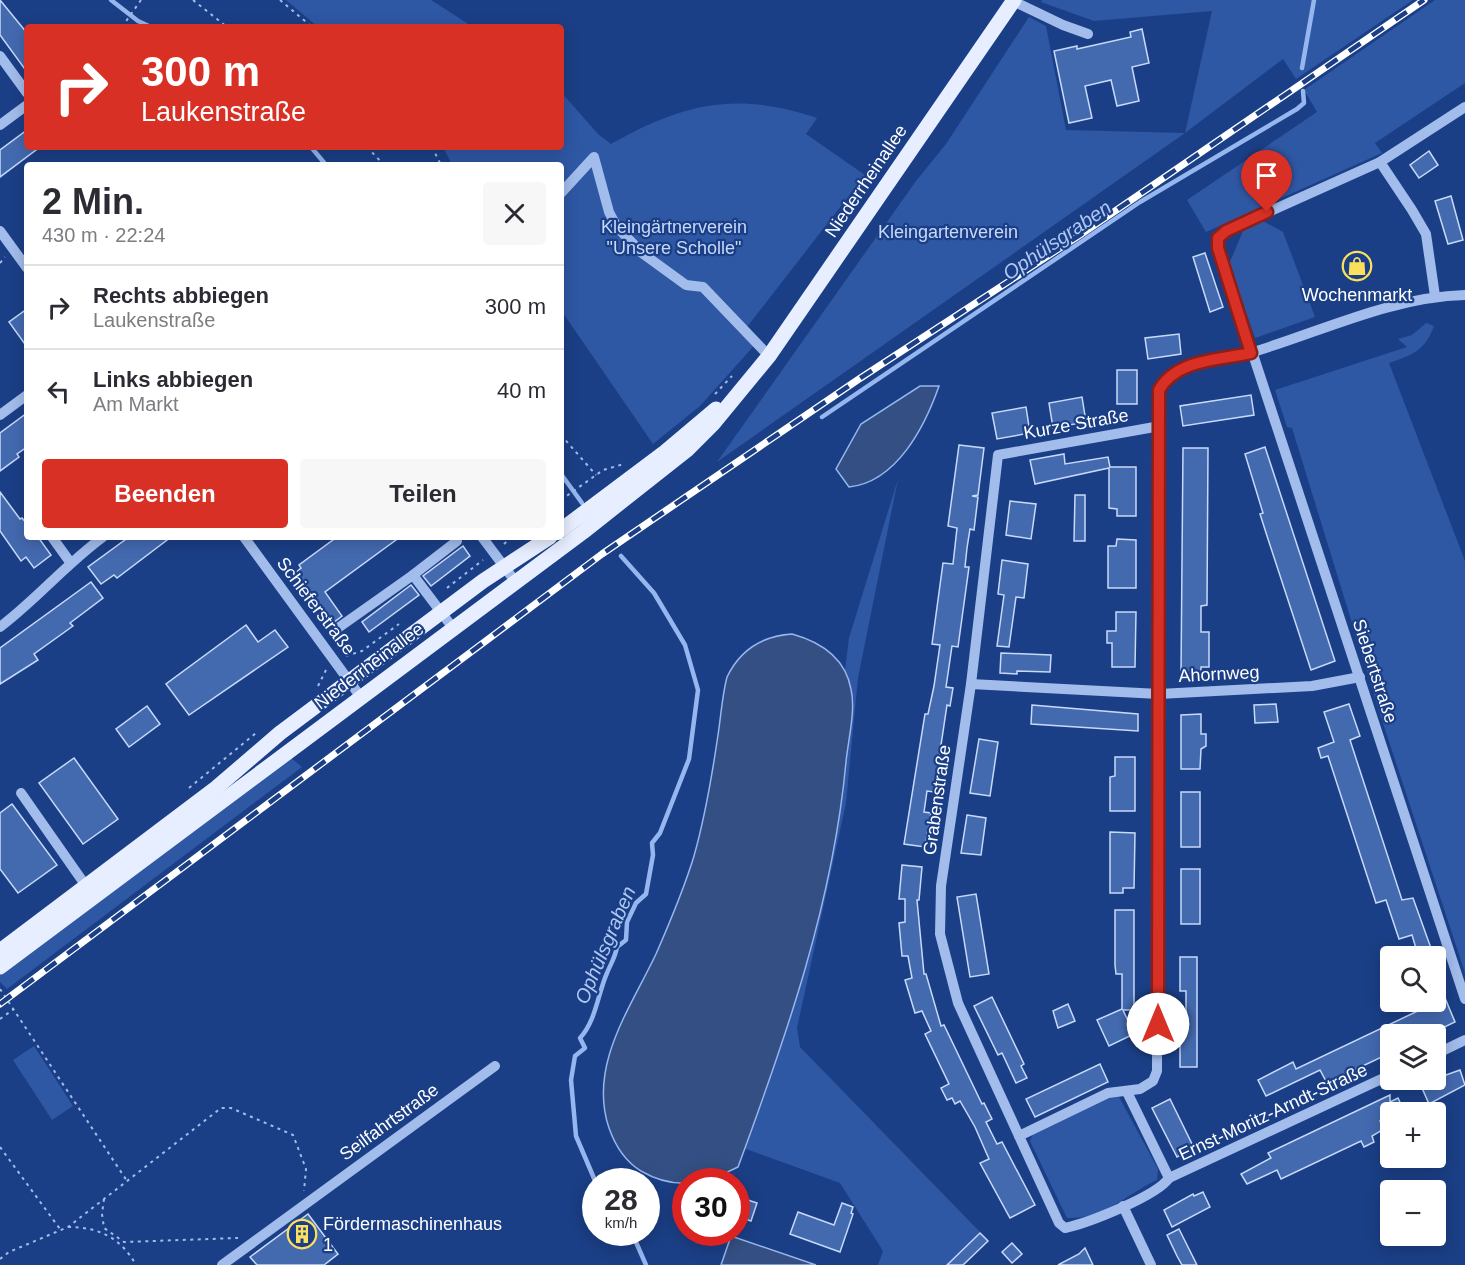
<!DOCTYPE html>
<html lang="de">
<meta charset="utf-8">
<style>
:root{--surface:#fff;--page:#f7f7f7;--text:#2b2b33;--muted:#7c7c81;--line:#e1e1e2;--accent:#d93025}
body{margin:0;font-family:Arial,sans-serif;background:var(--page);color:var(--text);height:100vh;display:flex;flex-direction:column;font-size:22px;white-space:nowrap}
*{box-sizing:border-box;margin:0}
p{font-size:20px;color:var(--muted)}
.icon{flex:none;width:33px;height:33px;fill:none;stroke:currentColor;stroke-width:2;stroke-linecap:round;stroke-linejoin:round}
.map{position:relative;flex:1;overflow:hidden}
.details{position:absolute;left:24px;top:162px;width:540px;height:378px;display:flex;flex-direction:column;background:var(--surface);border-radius:6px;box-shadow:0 3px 15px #0003}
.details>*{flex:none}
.top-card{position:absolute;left:24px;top:24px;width:540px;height:126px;border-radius:6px;box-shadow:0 3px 15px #0003;background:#d93025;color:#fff;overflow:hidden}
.controls{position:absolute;left:1380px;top:946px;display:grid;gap:12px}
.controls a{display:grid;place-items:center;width:66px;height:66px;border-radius:6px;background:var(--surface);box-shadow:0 3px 15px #0003;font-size:30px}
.speed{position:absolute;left:582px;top:1168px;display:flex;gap:12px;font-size:30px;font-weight:700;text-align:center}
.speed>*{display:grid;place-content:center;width:78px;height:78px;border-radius:50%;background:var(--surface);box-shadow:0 3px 15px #0003;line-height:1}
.speed small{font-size:15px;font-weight:400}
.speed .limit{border:9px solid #d22;background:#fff;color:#111}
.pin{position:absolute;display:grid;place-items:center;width:51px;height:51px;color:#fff;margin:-62px -26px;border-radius:50% 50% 50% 0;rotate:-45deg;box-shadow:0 0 6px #0007}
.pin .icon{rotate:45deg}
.me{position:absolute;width:66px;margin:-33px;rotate:0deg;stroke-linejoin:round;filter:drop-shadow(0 0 4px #0008)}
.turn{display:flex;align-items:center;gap:21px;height:126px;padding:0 18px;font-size:27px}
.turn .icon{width:78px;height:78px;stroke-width:2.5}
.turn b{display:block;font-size:42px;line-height:51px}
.round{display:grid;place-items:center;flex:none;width:63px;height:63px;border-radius:6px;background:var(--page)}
.summary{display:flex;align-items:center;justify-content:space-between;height:102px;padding:0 18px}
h1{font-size:36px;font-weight:700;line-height:45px}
.primary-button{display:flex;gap:12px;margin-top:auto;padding:12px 18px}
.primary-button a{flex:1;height:69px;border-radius:6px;background:var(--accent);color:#fff;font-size:24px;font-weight:700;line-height:69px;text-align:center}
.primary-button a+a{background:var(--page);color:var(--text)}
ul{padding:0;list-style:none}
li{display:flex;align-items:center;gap:18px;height:84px;padding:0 18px;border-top:2px solid var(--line)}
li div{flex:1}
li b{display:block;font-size:22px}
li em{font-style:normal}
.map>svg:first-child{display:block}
</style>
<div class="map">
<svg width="1465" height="1265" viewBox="0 0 1465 1265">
<rect width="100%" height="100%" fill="#1b3f86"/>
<!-- green -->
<g fill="#2e57a4">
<polygon points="286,0 431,0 473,27 318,27"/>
<polygon points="1042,0 1413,0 1296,79 1283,59 1185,133 717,462 916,181 946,144 1029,17 1046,26 1066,130 1185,133 1212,11 1094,21 1041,2"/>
<polygon points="1435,0 1465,0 1465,83 1375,143 1382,153 1206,232 1187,200 1317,112 1304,90"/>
<path d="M561,92L598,134L611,144C684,103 736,91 817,118L806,134L865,175L747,327L759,339L752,348L700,406L653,444L561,310V165H452L443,147H561Z"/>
<polygon points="1263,221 1283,232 1315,317 1255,338 1229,264 1243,231"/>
<path d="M1426,323L1434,326C1425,351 1412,355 1389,363L1465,561V973L1380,714L1292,428L1287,427L1275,390L1407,347L1398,339L1412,335Z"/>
<polygon points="898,479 858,678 846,803 797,1028 800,1047 980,1232 946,1265 878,1265 883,1251 840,1183 743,1148 828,807 849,638"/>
<polygon points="290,757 302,767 7,989 0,982 0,972"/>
<polygon points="34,1046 73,1106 52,1120 13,1060"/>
<path d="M1107,1097H1119L1158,1169L1157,1180C1125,1195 1105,1219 1067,1218L1030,1141L1034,1131Z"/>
</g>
<!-- water -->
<g fill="#344f83" stroke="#95b6ee" stroke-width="1.5">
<path d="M920,386H939C925,426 897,482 849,487L836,469L861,424Z"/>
<path d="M792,634C821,642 845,657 851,689C856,711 848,740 846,762C833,903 787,1034 738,1167C705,1184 675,1191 641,1171C626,1162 615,1145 609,1128C588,1066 630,1009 656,954C670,922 684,889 694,856C705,817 712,776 718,735C721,716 722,696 727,677C740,650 762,636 792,634Z"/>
<polygon points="731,1236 816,1265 721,1265"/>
</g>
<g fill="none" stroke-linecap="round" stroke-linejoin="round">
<!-- stream -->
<g stroke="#95b6ee" stroke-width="4.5">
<polyline points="111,0 138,21 151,27"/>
<polyline points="1302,68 1314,0"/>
<polyline points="311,147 326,165"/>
<polyline points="822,417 1140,202 1297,109 1304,103 1303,91"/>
<polyline points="561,474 582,503"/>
<path d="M596,1183L576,1136L571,1080L575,1056L585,1048L580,1038C596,1021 598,993 607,973C611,963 615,958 617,947L626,940L627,922L636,903L646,894L653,855L652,843L660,833L689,759L698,690L685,645L654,593L621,556"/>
<polyline points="632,1233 646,1265"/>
</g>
</g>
<!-- building -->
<g fill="#4369af" stroke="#c7d9f9" stroke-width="1.5">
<polygon points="0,0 27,33 27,72 0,35"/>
<polygon points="1142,29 1149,63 1132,67 1139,101 1117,106 1111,80 1085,86 1092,118 1069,123 1054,51 1077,46 1077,49 1131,37 1130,32"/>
<polygon points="27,130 27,147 40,147 0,177 0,150"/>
<polygon points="1429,151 1438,165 1419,178 1410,165"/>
<polygon points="1451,196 1463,240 1448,244 1435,201"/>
<polygon points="1205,253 1223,307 1210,312 1193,257"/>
<polygon points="27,309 27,347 9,322"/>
<polygon points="1179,334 1181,354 1148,359 1145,338"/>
<rect x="1117" y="370" width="20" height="34"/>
<polygon points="1251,395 1254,415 1183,426 1180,406"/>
<polygon points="1082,397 1086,422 1053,428 1049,403"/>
<polygon points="1026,407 1030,433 997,439 992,413"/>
<polygon points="27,413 27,447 17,454 19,457 0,471 0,433"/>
<polygon points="959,445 984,448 978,495 972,496 978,497 974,530 970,529 967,548 965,567 969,567 958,647 952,646 946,687 953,688 950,706 947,705 934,792 927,791 924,812 931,813 925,847 904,844 925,714 928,714 934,686 940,645 932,644 943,563 953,564 957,528 948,526"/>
<polygon points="1265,447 1335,661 1311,670 1268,539 1260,514 1263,513 1245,454"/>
<polygon points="1183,448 1208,448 1207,605 1201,606 1201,632 1209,632 1209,667 1201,667 1201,674 1181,674"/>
<polygon points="1064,454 1065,464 1108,457 1110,467 1136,467 1136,516 1117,516 1117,509 1109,508 1109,468 1035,484 1030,460"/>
<polygon points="0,492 20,519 22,518 27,524 27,537 38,537 51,555 34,568 26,557 21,561 0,531"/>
<polygon points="1075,495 1085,495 1085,541 1074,541"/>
<polygon points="1010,501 1036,504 1031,539 1006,535"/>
<polygon points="129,537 171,537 117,578 114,575 101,584 88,567"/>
<polygon points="337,537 400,537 325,592 342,616 333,623 316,599 312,601 293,575 301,568 299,565"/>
<polygon points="1117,539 1136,540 1136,588 1108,588 1108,546 1116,546"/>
<polygon points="463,546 470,556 431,586 423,576"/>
<polygon points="1002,560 1028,564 1024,598 1016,597 1009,647 997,646 1004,595 998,594"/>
<polygon points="91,582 103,598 70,623 73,626 34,654 38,660 0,684 0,648"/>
<polygon points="411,585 419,595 369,632 362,622"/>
<polygon points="1116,612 1136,612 1135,667 1112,667 1112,643 1107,643 1107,631 1116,631"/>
<polygon points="246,625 258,642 275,630 288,647 189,715 166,684"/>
<polygon points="1001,653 1051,655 1050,672 1017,671 1017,674 1000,673"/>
<polygon points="1276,704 1278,722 1255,723 1254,705"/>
<polygon points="1349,704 1360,736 1350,740 1402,900 1413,898 1432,951 1418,955 1412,935 1399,939 1386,900 1376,903 1328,756 1321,758 1318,748 1334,742 1324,712"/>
<polygon points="1032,705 1138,714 1138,731 1031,724"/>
<polygon points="147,706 160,724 129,747 116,729"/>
<polygon points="1201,714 1201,734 1206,734 1206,746 1201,749 1200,769 1181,769 1181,715"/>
<polygon points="979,739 998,742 990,796 970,793"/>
<polygon points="1115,757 1135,757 1135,811 1110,811 1110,777 1115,776"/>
<polygon points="74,758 118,819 83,844 39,783"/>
<rect x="1181" y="792" width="19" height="55"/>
<polygon points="12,804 57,865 18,893 0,869 0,813"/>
<polygon points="967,815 986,818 981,855 961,853"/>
<polygon points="1110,832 1135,833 1134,888 1123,888 1123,893 1110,893"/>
<polygon points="902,865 922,867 919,900 917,900 924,974 926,974 941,1026 944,1025 982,1104 984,1103 992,1119 986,1122 997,1144 1002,1142 1035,1205 1010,1218 980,1163 989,1159 975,1127 960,1101 955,1104 952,1098 947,1100 941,1088 949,1084 925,1034 931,1031 922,1011 915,1013 905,980 912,978 908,956 902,956 899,923 905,922 905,899 899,899"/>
<rect x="1181" y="869" width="19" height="55"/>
<polygon points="976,894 989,974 970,977 957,897"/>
<polygon points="1115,910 1134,910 1134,1010 1123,1010 1134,1034 1109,1046 1097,1020 1122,1009 1122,974 1116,974 1115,965"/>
<polygon points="1180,957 1197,957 1197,1067 1180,1067 1180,1033 1186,1033 1186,991 1180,991"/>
<polygon points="992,997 1024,1064 1021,1066 1027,1078 1016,1083 1002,1053 998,1055 974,1006"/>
<polygon points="1445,998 1455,1022 1428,1035 1390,1035 1390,1053 1327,1083 1320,1070 1266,1096 1258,1080 1293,1062 1296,1069"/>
<polygon points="1068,1004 1075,1021 1058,1028 1053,1011"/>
<polygon points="1100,1064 1108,1082 1035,1117 1026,1099"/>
<polygon points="1460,1070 1465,1085 1429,1104 1422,1088 1430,1084 1429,1081"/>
<polygon points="1390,1095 1390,1102 1398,1098 1405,1113 1390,1113 1390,1116 1380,1121 1384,1129 1372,1136 1374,1142 1364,1147 1361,1141 1281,1179 1277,1170 1247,1184 1241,1174 1271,1158 1268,1153"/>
<polygon points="1170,1099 1194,1148 1177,1157 1152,1108"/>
<polygon points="1203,1192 1210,1207 1172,1227 1164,1210 1193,1194 1194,1196"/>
<polygon points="736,1196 757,1203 751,1221 736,1216"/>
<polygon points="842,1203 853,1207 851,1213 853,1214 840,1252 790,1234 798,1212 834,1225"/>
<polygon points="308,1214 338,1254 324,1265 257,1265 250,1257"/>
<polygon points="1179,1229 1197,1265 1182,1265 1177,1256 1167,1235"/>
<polygon points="980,1233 988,1241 963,1265 947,1265"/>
<polygon points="1012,1243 1022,1254 1012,1263 1002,1252"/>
<polygon points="1085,1248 1093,1265 1058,1265 1079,1254"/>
</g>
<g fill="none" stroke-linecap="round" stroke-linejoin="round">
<!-- path -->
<g stroke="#a2bcec" stroke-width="2" stroke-dasharray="3 4.5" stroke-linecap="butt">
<polyline points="193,0 227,27"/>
<polyline points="280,0 312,27"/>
<polyline points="122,27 141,0"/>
<polyline points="367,147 384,165"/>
<polyline points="432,147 441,165"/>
<polyline points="0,263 5,257"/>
<polyline points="715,394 732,376"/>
<polyline points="561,435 596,475"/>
<polyline points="561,500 603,470 624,464"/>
<polyline points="504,544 512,537"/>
<polyline points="447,588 483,560"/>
<polyline points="346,656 362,651 399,624"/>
<polyline points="318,686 326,670"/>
<polyline points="189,788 256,733"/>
<polyline points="0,989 127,1181"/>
<polyline points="0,1019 14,1009"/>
<polyline points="0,1147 60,1229"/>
<polyline points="104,1199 102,1214 104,1228 124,1242 238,1238"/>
<path d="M68,1227C99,1227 121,1238 136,1265"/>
<polyline points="0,1259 9,1252 68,1227 221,1108 231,1108 293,1135 306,1169 304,1191"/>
</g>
<!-- minor -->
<g stroke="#a2bcec" stroke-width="10">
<polyline points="1013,1 1063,25 1088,34"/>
<polyline points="0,56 27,93"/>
<polyline points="1465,107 1380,162 1226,231 1218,238 1218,248 1465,999"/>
<polyline points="0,125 27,105"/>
<polyline points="1380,162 1412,210 1426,234 1435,296"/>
<polyline points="561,193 594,157 609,212 617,227 642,253 686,285 703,287 769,356"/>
<polyline points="0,231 27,268"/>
<polyline points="0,415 27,395"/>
<polyline points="52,537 70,562"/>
<polyline points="244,537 360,696"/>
<polyline points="482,537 515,581"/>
<path d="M0,627C37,599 66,564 103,537"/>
<polyline points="338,628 413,575"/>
<polyline points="453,628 413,575 457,541"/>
<polyline points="971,684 1159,694 1312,686 1360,677"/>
<polyline points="21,793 86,886"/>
<polyline points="1436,1054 1465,1040"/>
<path d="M1127,1092L1169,1178C1157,1196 1088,1223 1065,1228L1059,1223L1019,1136L1108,1093L1140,1089L1153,1081L1157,1071L1159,390C1164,381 1169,375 1177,370C1196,359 1232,359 1253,352C1323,331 1391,297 1465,295"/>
<polyline points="1019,1136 958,1003 940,934 941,886 971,684 998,455 1160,426"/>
<polyline points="1169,1178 1390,1075"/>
<polyline points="1123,1206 1151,1265"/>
<polyline points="222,1265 495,1066"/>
</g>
<!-- major -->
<g stroke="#e7eeff" stroke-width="15">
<polyline points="561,530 665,452 716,409"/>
<polyline points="0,951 216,788 280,733 483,581 550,537"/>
<polyline points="0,967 583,532 688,449 713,424 769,356 1014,0"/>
</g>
<!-- rail casing -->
<g stroke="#fff" stroke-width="7">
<polyline id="rail" points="0,1004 602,554 859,379 1080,235 1424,0"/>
</g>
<!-- rail -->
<use href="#rail" stroke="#1b3f86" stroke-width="4.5" stroke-dasharray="14" stroke-linecap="butt"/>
</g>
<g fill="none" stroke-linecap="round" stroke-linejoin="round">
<!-- route casing -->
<g stroke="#8d1f18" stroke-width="15">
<path id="route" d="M1158,1024L1159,390C1177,359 1219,360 1251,353L1218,248V238L1226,231L1267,212"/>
</g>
<!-- route -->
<use href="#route" stroke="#d93025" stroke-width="10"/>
</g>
<!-- icons -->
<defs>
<g id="shop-ring" transform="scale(1.5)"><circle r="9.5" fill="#1b3f86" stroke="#fddf5e" stroke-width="1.5"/><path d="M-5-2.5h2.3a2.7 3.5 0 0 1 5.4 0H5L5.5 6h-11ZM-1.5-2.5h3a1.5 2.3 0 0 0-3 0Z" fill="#fddf5e"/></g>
<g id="building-ring" transform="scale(1.5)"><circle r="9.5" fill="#1b3f86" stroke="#fddf5e" stroke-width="1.5"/><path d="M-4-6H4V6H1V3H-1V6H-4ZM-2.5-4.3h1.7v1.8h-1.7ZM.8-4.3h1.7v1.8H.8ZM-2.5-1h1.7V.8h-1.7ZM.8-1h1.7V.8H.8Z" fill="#fddf5e"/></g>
</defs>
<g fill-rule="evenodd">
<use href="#shop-ring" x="1357" y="266"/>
<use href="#building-ring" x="302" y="1234"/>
</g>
<g text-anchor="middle" stroke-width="4.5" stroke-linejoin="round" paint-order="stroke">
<!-- street labels -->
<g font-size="18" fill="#fff" stroke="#1b3f86">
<text transform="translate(866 181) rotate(-56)" y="6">Niederrheinallee</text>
<text transform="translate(1076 424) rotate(-10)" y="6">Kurze Straße</text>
<text transform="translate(316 606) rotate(53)" y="6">Schieferstraße</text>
<text transform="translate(369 666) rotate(-37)" y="6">Niederrheinallee</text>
<text transform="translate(1375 671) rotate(72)" y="6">Siebertstraße</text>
<text transform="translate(1219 674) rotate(-3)" y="6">Ahornweg</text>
<text transform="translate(937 800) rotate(-82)" y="6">Grabenstraße</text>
<text transform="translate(1273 1112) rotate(-25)" y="6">Ernst-Moritz-Arndt-Straße</text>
<text transform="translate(389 1122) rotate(-36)" y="6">Seilfahrtstraße</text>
</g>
<!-- park labels -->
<g font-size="18" fill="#c7d9f9" stroke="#1b3f86">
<text x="674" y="233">Kleingärtnerverein<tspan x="674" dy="21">"Unsere Scholle"</tspan></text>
<text x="948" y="238">Kleingartenverein</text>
</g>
<!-- poi labels -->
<g font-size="18" fill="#fff" stroke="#1b3f86">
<text x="1357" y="301">Wochenmarkt</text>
<text x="323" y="1230" text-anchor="start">Fördermaschinenhaus<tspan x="323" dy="21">1</tspan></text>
</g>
<!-- water labels -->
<g font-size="20" font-style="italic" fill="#aec7f3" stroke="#1b3f86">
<text transform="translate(1057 240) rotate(-34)" y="7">Ophülsgraben</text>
<text transform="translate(605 945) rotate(-67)" y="7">Ophülsgraben</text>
</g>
</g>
</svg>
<div class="controls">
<a><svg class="icon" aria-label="search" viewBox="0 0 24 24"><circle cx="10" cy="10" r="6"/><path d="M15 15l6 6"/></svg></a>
<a><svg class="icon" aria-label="layers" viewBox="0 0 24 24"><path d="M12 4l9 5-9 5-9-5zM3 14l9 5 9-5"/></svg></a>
<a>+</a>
<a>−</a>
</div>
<div class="speed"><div>28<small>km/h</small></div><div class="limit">30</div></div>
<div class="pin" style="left:1267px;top:212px;background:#d93025"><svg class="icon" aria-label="arrive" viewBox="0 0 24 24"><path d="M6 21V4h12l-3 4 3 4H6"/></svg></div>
<svg class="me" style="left:1158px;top:1024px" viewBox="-20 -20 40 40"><circle r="19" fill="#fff"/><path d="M0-13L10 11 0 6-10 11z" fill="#d93025"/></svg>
<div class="top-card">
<div class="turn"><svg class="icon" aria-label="right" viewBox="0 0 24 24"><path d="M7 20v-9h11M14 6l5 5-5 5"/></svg><div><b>300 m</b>Laukenstraße</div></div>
</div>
<section class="details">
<div class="summary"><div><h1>2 Min.</h1><p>430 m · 22:24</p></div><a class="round"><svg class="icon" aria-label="close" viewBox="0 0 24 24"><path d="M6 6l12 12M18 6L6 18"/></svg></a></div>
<ul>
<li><svg class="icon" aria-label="right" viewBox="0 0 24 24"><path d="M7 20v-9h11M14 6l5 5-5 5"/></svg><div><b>Rechts abbiegen</b><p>Laukenstraße</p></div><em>300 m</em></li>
<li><svg class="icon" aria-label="left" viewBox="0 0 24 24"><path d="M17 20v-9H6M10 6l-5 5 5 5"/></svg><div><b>Links abbiegen</b><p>Am Markt</p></div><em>40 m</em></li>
</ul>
<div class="primary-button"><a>Beenden</a><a>Teilen</a></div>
</section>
</div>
